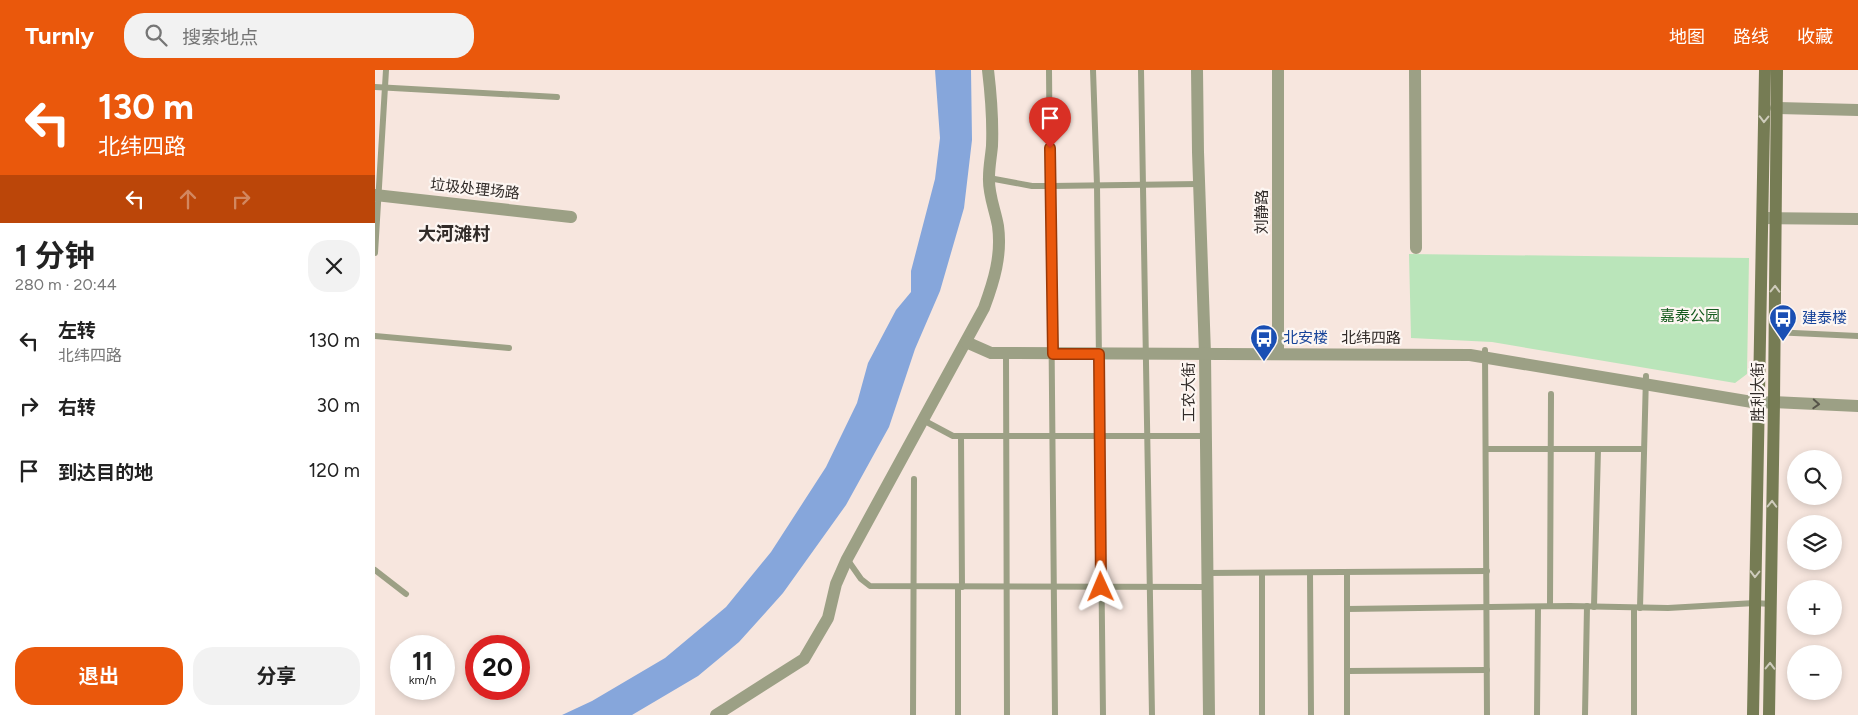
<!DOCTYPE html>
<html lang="zh">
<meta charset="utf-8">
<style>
:root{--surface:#fff;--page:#f2f2f2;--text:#222;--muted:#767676;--accent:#ea580c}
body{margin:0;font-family:Figtree,"Noto Sans SC",sans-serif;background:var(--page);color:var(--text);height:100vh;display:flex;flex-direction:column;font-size:19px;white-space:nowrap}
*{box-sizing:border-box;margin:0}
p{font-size:16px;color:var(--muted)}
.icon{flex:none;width:28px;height:28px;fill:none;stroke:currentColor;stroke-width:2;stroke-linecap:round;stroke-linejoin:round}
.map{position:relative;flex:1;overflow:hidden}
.panel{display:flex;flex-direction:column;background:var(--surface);width:375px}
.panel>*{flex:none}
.top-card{background:#ea580c;color:#fff;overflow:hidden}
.fabs{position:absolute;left:1412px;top:380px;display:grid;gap:10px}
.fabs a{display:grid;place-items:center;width:55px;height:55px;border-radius:50%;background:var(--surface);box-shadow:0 2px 8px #0003;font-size:25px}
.speed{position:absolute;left:15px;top:565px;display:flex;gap:10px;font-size:25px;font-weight:700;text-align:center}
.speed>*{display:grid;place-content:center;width:65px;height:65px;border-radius:50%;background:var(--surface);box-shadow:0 2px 8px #0003;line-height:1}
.speed small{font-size:12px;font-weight:400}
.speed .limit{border:8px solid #d22;background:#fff;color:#111}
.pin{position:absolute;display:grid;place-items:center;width:42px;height:42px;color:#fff;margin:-51px -21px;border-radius:50% 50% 50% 0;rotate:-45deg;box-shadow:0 0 5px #0007}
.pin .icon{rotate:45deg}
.me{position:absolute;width:55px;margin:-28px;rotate:359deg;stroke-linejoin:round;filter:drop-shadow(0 0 4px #0008)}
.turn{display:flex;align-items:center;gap:18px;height:105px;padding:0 15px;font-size:22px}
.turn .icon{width:65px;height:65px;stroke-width:2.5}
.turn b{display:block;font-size:35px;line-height:42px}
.lanes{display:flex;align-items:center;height:48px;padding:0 15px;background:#0003;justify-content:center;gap:25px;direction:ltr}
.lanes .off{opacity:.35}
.round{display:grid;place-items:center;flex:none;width:52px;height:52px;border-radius:20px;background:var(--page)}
.summary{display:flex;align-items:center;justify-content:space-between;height:85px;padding:0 15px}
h1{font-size:30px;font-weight:700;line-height:38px}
.cta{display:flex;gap:10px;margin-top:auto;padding:10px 15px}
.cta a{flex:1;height:58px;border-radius:20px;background:var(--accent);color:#fff;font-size:20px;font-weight:700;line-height:58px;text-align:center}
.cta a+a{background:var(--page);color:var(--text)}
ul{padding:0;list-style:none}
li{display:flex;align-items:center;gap:15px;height:65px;padding:0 15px}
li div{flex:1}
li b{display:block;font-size:19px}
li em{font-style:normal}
header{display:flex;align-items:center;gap:30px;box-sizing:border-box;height:70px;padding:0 25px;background:var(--accent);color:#fff}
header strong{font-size:24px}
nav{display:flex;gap:28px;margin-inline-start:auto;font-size:18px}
.search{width:350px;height:45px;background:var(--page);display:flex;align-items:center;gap:12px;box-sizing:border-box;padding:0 18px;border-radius:20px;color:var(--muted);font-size:19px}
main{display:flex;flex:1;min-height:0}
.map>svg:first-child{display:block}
</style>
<header>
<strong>Turnly</strong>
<div class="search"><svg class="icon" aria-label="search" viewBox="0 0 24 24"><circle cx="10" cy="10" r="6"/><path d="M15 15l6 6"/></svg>搜索地点</div>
<nav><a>地图</a><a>路线</a><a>收藏</a></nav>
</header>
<main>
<section class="panel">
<div class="top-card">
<div class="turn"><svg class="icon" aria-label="left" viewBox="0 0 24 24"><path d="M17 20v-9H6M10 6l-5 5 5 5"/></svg><div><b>130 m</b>北纬四路</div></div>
<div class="lanes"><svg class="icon" aria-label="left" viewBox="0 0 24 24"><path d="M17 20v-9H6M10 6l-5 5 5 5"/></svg><svg class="icon off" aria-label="ahead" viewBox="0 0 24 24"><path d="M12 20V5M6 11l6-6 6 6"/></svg><svg class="icon off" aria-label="right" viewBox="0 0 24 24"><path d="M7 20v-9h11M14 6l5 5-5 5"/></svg></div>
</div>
<div class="summary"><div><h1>1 分钟</h1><p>280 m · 20:44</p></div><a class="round"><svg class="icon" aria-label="close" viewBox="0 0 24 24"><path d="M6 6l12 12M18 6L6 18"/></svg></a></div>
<ul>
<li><svg class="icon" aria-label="left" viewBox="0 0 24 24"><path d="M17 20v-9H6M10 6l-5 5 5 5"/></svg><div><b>左转</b><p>北纬四路</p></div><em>130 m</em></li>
<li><svg class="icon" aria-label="right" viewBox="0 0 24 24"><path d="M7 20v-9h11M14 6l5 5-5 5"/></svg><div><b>右转</b></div><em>30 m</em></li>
<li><svg class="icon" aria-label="arrive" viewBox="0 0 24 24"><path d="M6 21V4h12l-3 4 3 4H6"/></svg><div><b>到达目的地</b></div><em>120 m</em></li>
</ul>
<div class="cta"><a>退出</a><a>分享</a></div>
</section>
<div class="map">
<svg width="1483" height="645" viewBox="0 0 1483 645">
<rect width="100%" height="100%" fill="#f7e6de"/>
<!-- green -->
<polygon fill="#bae5ba" points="1034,184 1374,188 1372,304 1360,313 1117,272 1036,268"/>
<!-- water -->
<polygon fill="#86a6db" points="560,0 596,0 597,70 589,138 565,221 540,279 514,357 471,435 408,523 364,572 323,606 257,645 187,645 217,631 290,588 351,537 396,482 451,397 482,333 493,293 521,240 536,222 536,201 560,109 565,68"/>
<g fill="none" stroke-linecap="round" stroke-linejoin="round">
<!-- service -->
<g stroke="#9ca085" stroke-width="6">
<polyline points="674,0 680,645"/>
<polyline points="718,0 722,115 728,645"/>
<polyline points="766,0 777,645"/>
<polyline points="0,17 182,27"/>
<polyline points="614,108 657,116 676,116 824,114"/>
<polyline points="0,183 11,0"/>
<polyline points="1399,262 1483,266"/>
<polyline points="0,266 134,278"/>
<polyline points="1110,280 1112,645"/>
<polyline points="631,283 632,645"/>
<polyline points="548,350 578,366 831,366"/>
<polyline points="586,366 587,517"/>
<polyline points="1111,379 1269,379"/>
<polyline points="472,489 486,509 495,516 832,517"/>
<polyline points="0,500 31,524"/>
<polyline points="832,503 1112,501"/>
<polyline points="887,503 887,645"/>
<polyline points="935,503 936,645"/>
<polyline points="972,503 972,645"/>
<polyline points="583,517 583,645"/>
<polyline points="1175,536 1176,324"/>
<polyline points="1219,537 1223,379"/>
<polyline points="1265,538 1271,306"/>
<polyline points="972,539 1195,536 1293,538 1380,533 1395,534"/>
<polyline points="972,601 1112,600"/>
<polyline points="538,645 539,409"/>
<polyline points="1162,645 1163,537"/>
<polyline points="1210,645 1212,536"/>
<polyline points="1259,645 1259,538"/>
</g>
<!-- minor -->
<g stroke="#9ca085" stroke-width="12">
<polyline points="903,0 903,284"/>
<polyline points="1040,0 1041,178"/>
<polyline points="1401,38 1483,40"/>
<polyline points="0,125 196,147"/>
<polyline points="1390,148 1483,149"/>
<path d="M341,645L429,589L453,548L461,514L472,489L609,238C619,211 627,185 623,156C620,139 613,124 614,107C614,97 616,87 617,76C618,51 616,25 613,0"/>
</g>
<!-- tertiary -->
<g stroke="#9ca085" stroke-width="12">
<polyline points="822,0 823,82 830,284 834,645"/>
<polyline points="591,272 616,283 1095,285 1383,333 1399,332 1483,336"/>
</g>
<!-- secondary -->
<g stroke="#767c54" stroke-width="12">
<polyline points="1378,645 1390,0"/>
<polyline points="1394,645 1399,332 1402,0"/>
</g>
</g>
<!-- one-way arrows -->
<defs><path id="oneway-chevron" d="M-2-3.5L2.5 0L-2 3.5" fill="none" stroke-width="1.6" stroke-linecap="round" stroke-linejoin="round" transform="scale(1.25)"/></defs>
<g stroke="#cecbbb">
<use href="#oneway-chevron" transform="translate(1389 49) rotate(91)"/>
<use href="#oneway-chevron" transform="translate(1400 219) rotate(-89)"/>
<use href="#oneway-chevron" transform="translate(1397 434) rotate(-89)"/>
<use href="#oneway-chevron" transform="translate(1380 504) rotate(91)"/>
<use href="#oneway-chevron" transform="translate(1395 596) rotate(-89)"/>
</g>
<use stroke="#565449" href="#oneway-chevron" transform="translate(1441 334) rotate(3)"/>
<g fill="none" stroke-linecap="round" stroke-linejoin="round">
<!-- route casing -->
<g stroke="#983908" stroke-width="12">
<polyline id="route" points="675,78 678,284 724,284 726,517"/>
</g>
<!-- route -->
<use href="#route" stroke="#ea580c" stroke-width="9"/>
</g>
<!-- icons -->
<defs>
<g id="bus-pin" transform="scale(1.4375)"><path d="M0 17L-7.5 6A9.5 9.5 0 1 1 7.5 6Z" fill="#1a4fb4" stroke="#fdf6f2"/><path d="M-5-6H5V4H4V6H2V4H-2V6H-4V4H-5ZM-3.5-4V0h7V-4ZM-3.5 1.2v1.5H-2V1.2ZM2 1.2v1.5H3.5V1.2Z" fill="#fff"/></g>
</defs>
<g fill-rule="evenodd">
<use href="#bus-pin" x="1408" y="248"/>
<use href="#bus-pin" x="889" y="268"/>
</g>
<g text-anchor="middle" stroke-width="4.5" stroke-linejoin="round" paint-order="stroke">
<!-- street labels -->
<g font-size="15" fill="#312b28" stroke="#fdf6f2">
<text transform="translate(100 119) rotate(6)" y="5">垃圾处理场路</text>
<text transform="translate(887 142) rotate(-90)" y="5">刘静路</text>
<text x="996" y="273">北纬四路</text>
<text transform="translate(814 322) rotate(-90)" y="5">工农大街</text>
<text transform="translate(1383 322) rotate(-90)" y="5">胜利大街</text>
</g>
<!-- park labels -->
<g font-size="15" fill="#145a1d" stroke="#fdf6f2">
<text x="1315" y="251">嘉泰公园</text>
</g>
<!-- transit labels -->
<g font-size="15" fill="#164399" stroke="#fdf6f2" text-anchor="start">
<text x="1427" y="253">建泰楼</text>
<text x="908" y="273">北安楼</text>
</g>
<!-- quarter labels -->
<g font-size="18" font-weight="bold" fill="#312b28" stroke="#fdf6f2">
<text x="79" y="170">大河滩村</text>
</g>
</g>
</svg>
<div class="fabs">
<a><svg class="icon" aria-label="search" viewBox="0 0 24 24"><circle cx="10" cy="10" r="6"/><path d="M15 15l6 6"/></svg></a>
<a><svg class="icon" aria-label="layers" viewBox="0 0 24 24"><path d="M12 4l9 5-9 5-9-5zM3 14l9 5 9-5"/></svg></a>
<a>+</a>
<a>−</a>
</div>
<div class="speed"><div>11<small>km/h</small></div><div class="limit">20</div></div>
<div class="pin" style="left:675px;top:78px;background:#d93025"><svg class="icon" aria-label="arrive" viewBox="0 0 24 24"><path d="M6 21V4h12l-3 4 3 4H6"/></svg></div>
<svg class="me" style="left:726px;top:517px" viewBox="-20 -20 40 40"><path d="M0-17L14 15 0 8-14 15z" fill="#ea580c" stroke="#fff" stroke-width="4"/></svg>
</div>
</main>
